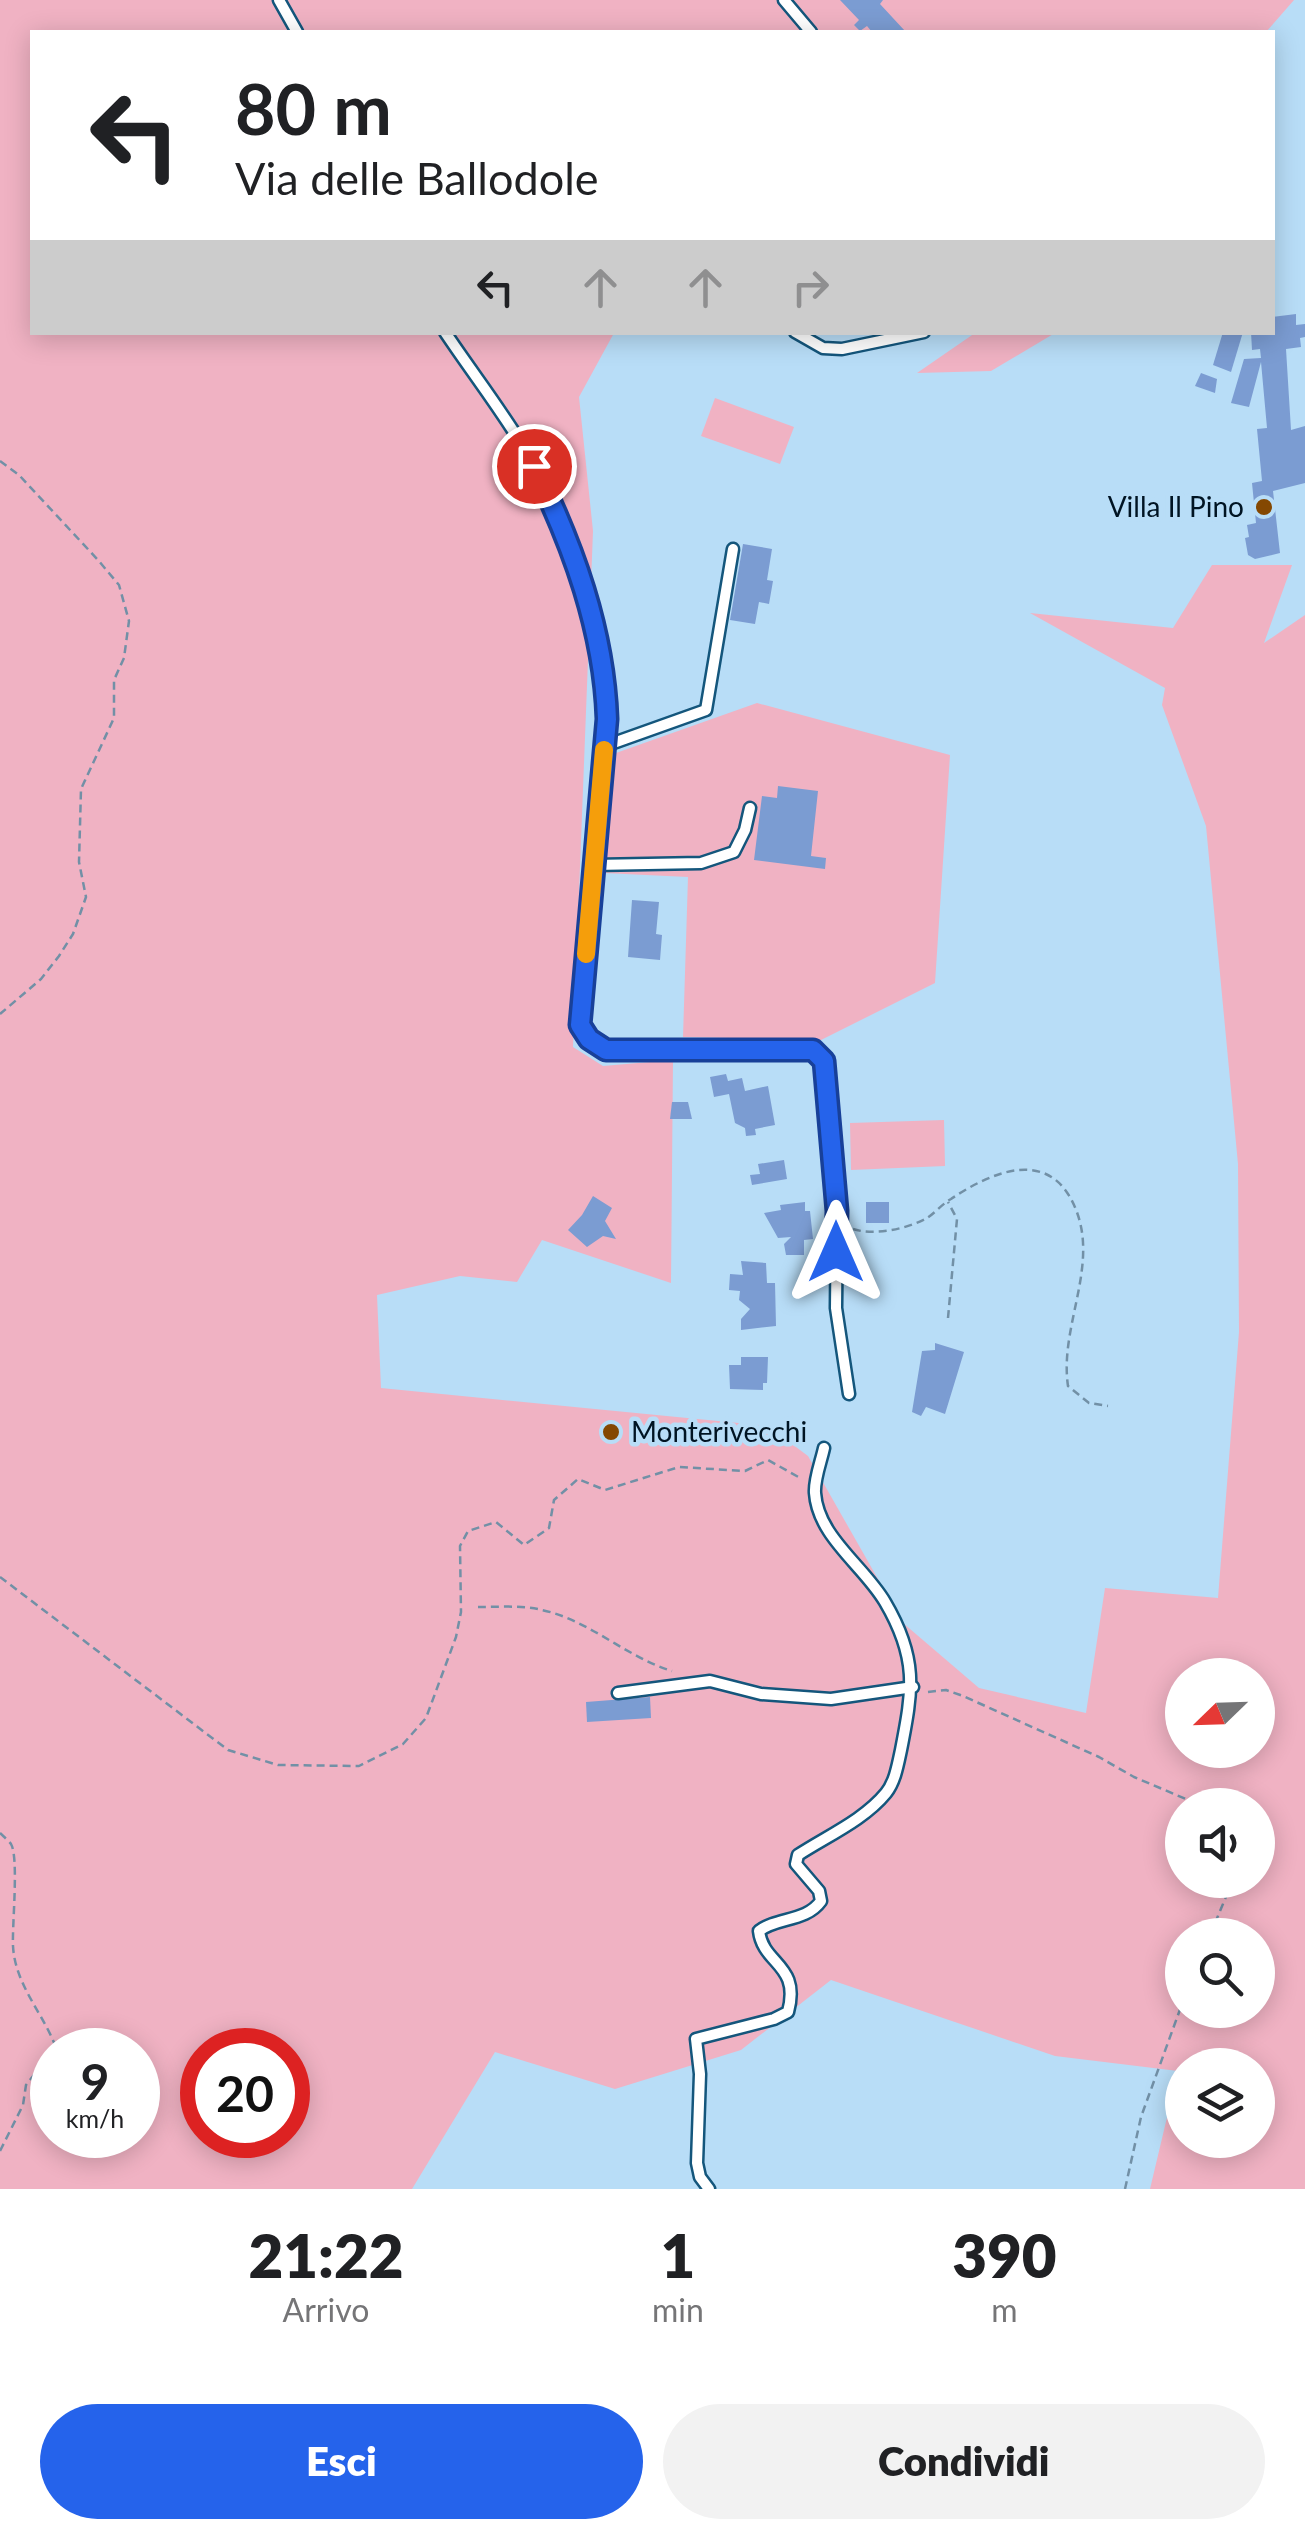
<!DOCTYPE html>
<html lang="it">
<style>
:root{--surface:#fff;--page:#f2f2f2;--text:#202124;--muted:#757577;--accent:#2563eb}
body{margin:0;font-family:Lato,sans-serif;background:var(--page);color:var(--text);height:100vh;display:flex;flex-direction:column;font-size:38px;white-space:nowrap}
*{box-sizing:border-box;margin:0}
p{font-size:32px;color:var(--muted)}
.icon{flex:none;width:55px;height:55px;fill:none;stroke:currentColor;stroke-width:2;stroke-linecap:round;stroke-linejoin:round}
.map{position:relative;height:2189px;overflow:hidden}
.panel{display:flex;flex-direction:column;background:var(--surface);flex:1}
.panel>*{flex:none}
.banner{position:absolute;left:30px;top:30px;width:1245px;height:305px;border-radius:0px;box-shadow:0 5px 25px #0003;background:#fff;color:var(--text);overflow:hidden}
.needle{width:65px;rotate:247deg}
.fabs{position:absolute;left:1165px;top:1658px;display:grid;gap:20px}
.fabs a{display:grid;place-items:center;width:110px;height:110px;border-radius:50%;background:var(--surface);box-shadow:0 5px 25px #0003;font-size:50px}
.speed{position:absolute;left:30px;top:2028px;display:flex;gap:20px;font-size:50px;font-weight:700;text-align:center}
.speed>*{display:grid;place-content:center;width:130px;height:130px;border-radius:50%;background:var(--surface);box-shadow:0 5px 25px #0003;line-height:1}
.speed small{font-size:25px;font-weight:400}
.speed .limit{border:15px solid #d22;background:#fff;color:#111}
.pin{position:absolute;display:grid;place-items:center;width:85px;height:85px;color:#fff;margin:-42px;border:5px solid #fff;border-radius:50%;box-shadow:0 2px 10px #0007}
.me{position:absolute;width:110px;margin:-55px;rotate:0deg;stroke-linejoin:round;filter:drop-shadow(0 0 8px #0008)}
.turn{display:flex;align-items:center;gap:35px;height:210px;padding:0 40px;font-size:45px}
.turn .icon{width:130px;height:130px;stroke-width:2.5}
.turn b{display:block;font-size:70px;line-height:85px}
.lanes{display:flex;align-items:center;height:95px;padding:0 40px;background:#0003;justify-content:center;gap:50px;direction:ltr}
.lanes .off{opacity:.35}
.eta{display:flex;justify-content:space-evenly;align-items:center;height:170px;text-align:center}
.eta b{font-size:60px;font-weight:800;line-height:70px}
.cta{display:flex;gap:20px;margin-top:auto;padding:20px 40px}
.cta a{flex:1;height:115px;border-radius:60px;background:var(--accent);color:#fff;font-size:40px;font-weight:800;line-height:115px;text-align:center}
.cta a+a{background:var(--page);color:var(--text)}
.map>svg:first-child{display:block}
</style>
<div class="map">
<svg width="1305" height="2189" viewBox="0 0 1305 2189">
<rect width="100%" height="100%" fill="#b8ddf7"/>
<!-- green -->
<g fill="#f0b2c3" fill-rule="evenodd">
<path d="M0,0H1294L1266,32H32V332L614,333L579,397L593,531L573,1047L603,1066L673,1060L671,1283L542,1240L517,1282L460,1276L377,1295L381,1388L768,1426L808,1456L903,1623L979,1688L1086,1713L1105,1588L1218,1598L1239,1332L1238,1164L1206,826L1162,705L1165,688L1030,613L1173,628L1212,565H1292L1264,643L1305,615V2189H1150L1178,2071L1055,2056L831,1980L741,2050L615,2089L495,2052L412,2189H0ZM1182,1675H1258V1750H1182ZM1182,1805H1258V1880H1182ZM1182,1935H1258V2010H1182ZM52,2050H138V2135H52ZM202,2050H288V2135H202ZM1182,2065H1258V2140H1182Z"/>
<polygon points="975,333 975,332 1055,333 991,371 917,373"/>
<polygon points="715,398 794,427 780,464 701,436"/>
<polygon points="757,703 950,755 935,983 821,1040 683,1037 688,877 604,873 616,753"/>
<polygon points="944,1120 945,1166 851,1170 850,1123"/>
</g>
<!-- building -->
<g fill="#7b9cd2">
<polygon points="840,0 883,0 880,4 905,31 872,32 867,26 860,31 854,25 859,20"/>
<polygon points="1296,314 1296,325 1305,324 1305,337 1300,338 1301,347 1286,349 1291,430 1305,426 1305,483 1273,491 1280,553 1255,559 1248,555 1245,538 1249,537 1247,525 1256,523 1252,483 1262,481 1257,429 1267,428 1261,362 1249,407 1231,403 1244,359 1261,358 1260,349 1252,350 1251,332 1272,332 1272,317"/>
<polygon points="1223,332 1243,332 1231,372 1213,365"/>
<polygon points="1201,373 1217,379 1215,393 1195,386"/>
<polygon points="743,544 772,549 767,580 773,581 769,604 759,602 755,624 730,620"/>
<polygon points="778,786 818,791 811,856 826,858 825,869 754,860 762,796 777,798"/>
<polygon points="632,900 659,902 656,934 662,935 660,960 628,957"/>
<polygon points="726,1074 728,1081 742,1078 745,1091 768,1086 775,1125 755,1129 756,1135 746,1136 745,1128 735,1123 729,1094 714,1097 710,1077"/>
<polygon points="672,1102 688,1102 692,1119 670,1119"/>
<polygon points="784,1160 787,1179 752,1185 750,1175 760,1174 758,1164"/>
<polygon points="593,1196 612,1208 605,1221 616,1239 603,1236 587,1247 568,1230 582,1215"/>
<polygon points="805,1202 805,1211 810,1211 813,1239 804,1240 804,1255 786,1255 784,1244 791,1237 778,1238 764,1213 781,1210 780,1205"/>
<rect x="866" y="1202" width="23" height="21"/>
<polygon points="741,1261 766,1263 767,1283 775,1283 776,1326 741,1330 741,1319 750,1309 739,1300 740,1291 729,1290 730,1274 743,1275"/>
<polygon points="935,1343 964,1352 945,1414 926,1407 921,1416 912,1412 922,1351 935,1350"/>
<polygon points="741,1357 768,1357 767,1383 763,1383 763,1390 730,1389 729,1365 741,1365"/>
<polygon points="650,1697 651,1718 587,1722 586,1702"/>
</g>
<g fill="none" stroke-linecap="round" stroke-linejoin="round">
<!-- lane casing -->
<g stroke="#14567c" stroke-width="15">
<g id="lane">
<polyline points="279,0 297,32"/>
<polyline points="784,0 811,32"/>
<path d="M445,332C475,377 510,421 536,468C577,544 604,633 607,719L580,1025L589,1039L606,1050H813L824,1061L837,1211L836,1308L849,1394"/>
<polyline points="795,332 823,348 842,349 924,332"/>
<polyline points="605,746 706,710 733,549"/>
<polyline points="594,865 701,863 734,852 745,830 750,808"/>
<polyline points="618,1693 710,1681 761,1694 831,1699 913,1687"/>
<path d="M709,2189L700,2177L697,2163L700,2074L696,2039L774,2019L788,2012C801,1964 763,1965 759,1931C777,1917 806,1922 821,1901L819,1891L796,1864L798,1855C827,1836 864,1820 886,1793C895,1782 898,1764 901,1750C913,1689 918,1658 885,1602C864,1566 818,1537 815,1493C814,1479 821,1462 824,1448"/>
</g>
</g>
<!-- path -->
<g stroke="#7290a6" stroke-width="2.5" stroke-dasharray="8 5" stroke-linecap="butt">
<polyline points="0,461 19,475 98,560 119,585 129,621 124,658 114,680 114,718 81,789 79,862 86,897 73,934 59,956 41,979 0,1014"/>
<path d="M853,1229C874,1236 907,1229 927,1218C935,1213 942,1204 951,1199C991,1172 1048,1147 1074,1205C1101,1264 1059,1325 1068,1386L1089,1403L1108,1406"/>
<polyline points="948,1318 957,1219 948,1202"/>
<polyline points="0,1577 228,1750 278,1765 359,1766 403,1744 426,1718 456,1637 461,1612 460,1546 468,1531 496,1522 524,1545 549,1528 554,1500 578,1479 605,1490 679,1467 745,1471 768,1460 802,1479"/>
<path d="M478,1607C499,1607 522,1605 542,1610C589,1620 626,1657 672,1671"/>
<polyline points="928,1692 946,1690 963,1696 1099,1757 1134,1777 1200,1805"/>
<path d="M0,1833C3,1836 9,1841 11,1844C19,1858 12,1925 13,1946C15,1984 42,2012 55,2045L53,2050"/>
<polyline points="1210,1935 1233,1880"/>
<polyline points="0,2151 23,2105 26,2085 52,2052"/>
<polyline points="1125,2189 1141,2117 1182,2004"/>
</g>
<!-- lane -->
<use href="#lane" stroke="#fff" stroke-width="10"/>
</g>
<g fill="none" stroke-linecap="round" stroke-linejoin="round">
<!-- route casing -->
<g stroke="#184099" stroke-width="25">
<path id="route" d="M534,466C573,546 604,630 607,719L580,1025L589,1039L606,1050H813L824,1061L837,1211L836,1252"/>
</g>
<!-- route -->
<use href="#route" stroke="#2563eb" stroke-width="18"/>
<!-- slow -->
<polyline stroke="#f59e0b" stroke-width="18" points="586,954 604,750"/>
</g>
<!-- markers -->
<g fill="#844802" stroke="#b8ddf7" stroke-width="4">
<circle cx="1264" cy="507" r="10"/>
<circle cx="611" cy="1432" r="10"/>
</g>
<g text-anchor="middle" stroke-width="9" stroke-linejoin="round" paint-order="stroke">
<!-- poi labels -->
<g font-size="28" fill="#001423" stroke="#b8ddf7" text-anchor="end">
<text x="1244" y="517">Villa Il Pino</text>
<text x="631" y="1442" text-anchor="start">Monterivecchi</text>
</g>
</g>
</svg>
<div class="fabs">
<a><svg class="needle" viewBox="-14 -14 28 28"><path d="M0-13l5 13h-10z" fill="#e53935"/><path d="M0 13l5-13h-10z" fill="#757577"/></svg></a>
<a><svg class="icon" aria-label="sound" viewBox="0 0 24 24"><path d="M4 9h4l5-4v14l-5-4H4zM17 9q2 3 0 6"/></svg></a>
<a><svg class="icon" aria-label="search" viewBox="0 0 24 24"><circle cx="10" cy="10" r="6"/><path d="M15 15l6 6"/></svg></a>
<a><svg class="icon" aria-label="layers" viewBox="0 0 24 24"><path d="M12 4l9 5-9 5-9-5zM3 14l9 5 9-5"/></svg></a>
</div>
<div class="speed"><div>9<small>km/h</small></div><div class="limit">20</div></div>
<div class="pin" style="left:534px;top:466px;background:#d93025"><svg class="icon" aria-label="arrive" viewBox="0 0 24 24"><path d="M6 21V4h12l-3 4 3 4H6"/></svg></div>
<svg class="me" style="left:836px;top:1252px" viewBox="-20 -20 40 40"><path d="M0-17L14 15 0 8-14 15z" fill="#2563eb" stroke="#fff" stroke-width="4"/></svg>
<div class="banner">
<div class="turn"><svg class="icon" aria-label="left" viewBox="0 0 24 24"><path d="M17 20v-9H6M10 6l-5 5 5 5"/></svg><div><b>80 m</b>Via delle Ballodole</div></div>
<div class="lanes"><svg class="icon" aria-label="left" viewBox="0 0 24 24"><path d="M17 20v-9H6M10 6l-5 5 5 5"/></svg><svg class="icon off" aria-label="ahead" viewBox="0 0 24 24"><path d="M12 20V5M6 11l6-6 6 6"/></svg><svg class="icon off" aria-label="ahead" viewBox="0 0 24 24"><path d="M12 20V5M6 11l6-6 6 6"/></svg><svg class="icon off" aria-label="right" viewBox="0 0 24 24"><path d="M7 20v-9h11M14 6l5 5-5 5"/></svg></div>
</div>
</div>
<section class="panel">
<div class="eta">
<div><b>21:22</b><p>Arrivo</p></div>
<div><b>1</b><p>min</p></div>
<div><b>390</b><p>m</p></div>
</div>
<div class="cta"><a>Esci</a><a>Condividi</a></div>
</section>
